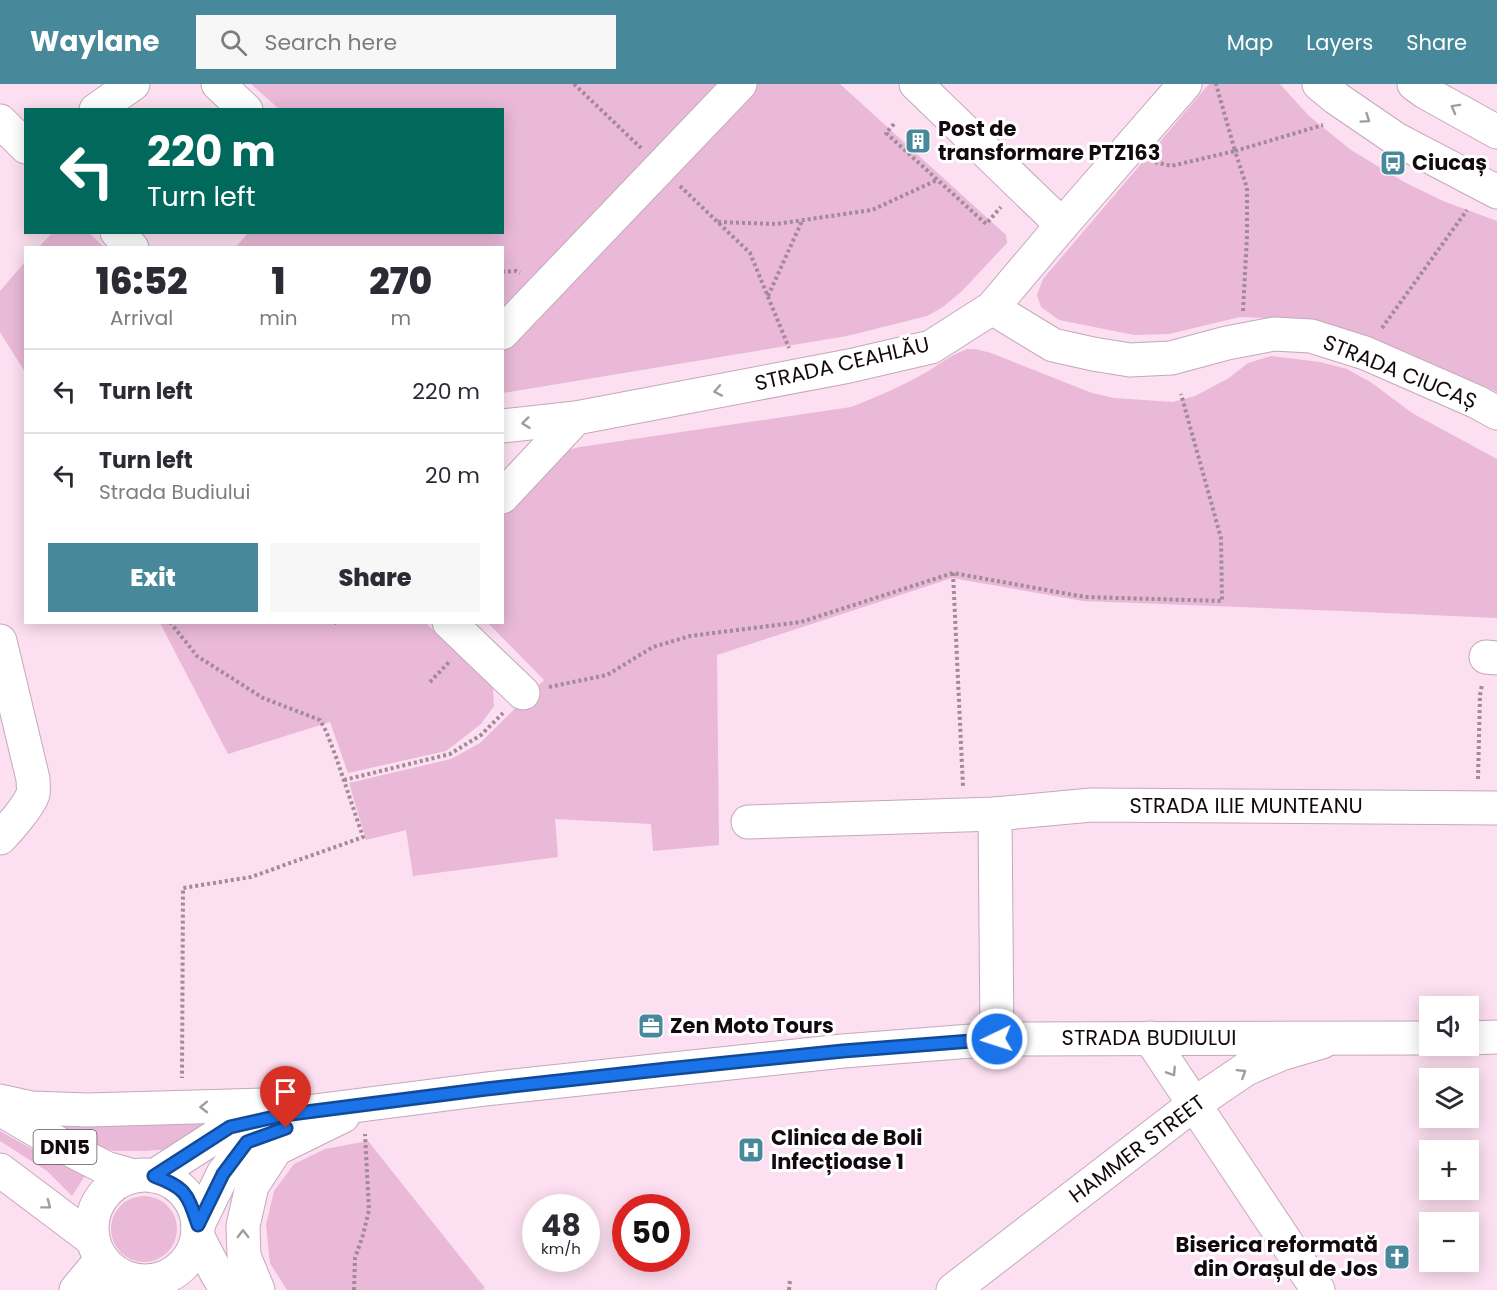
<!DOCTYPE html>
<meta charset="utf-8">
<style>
:root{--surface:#fff;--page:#f7f7f7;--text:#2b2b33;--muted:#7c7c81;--line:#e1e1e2;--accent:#47899a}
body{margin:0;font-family:Poppins,sans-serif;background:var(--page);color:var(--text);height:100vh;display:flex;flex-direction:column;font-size:22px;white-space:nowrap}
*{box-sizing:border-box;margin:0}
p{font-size:20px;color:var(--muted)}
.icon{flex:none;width:33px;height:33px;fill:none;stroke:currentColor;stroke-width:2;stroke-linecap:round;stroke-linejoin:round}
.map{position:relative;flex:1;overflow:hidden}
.sheet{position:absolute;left:24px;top:162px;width:480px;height:378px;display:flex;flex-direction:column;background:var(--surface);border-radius:0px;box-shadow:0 3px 15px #0003}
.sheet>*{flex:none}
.top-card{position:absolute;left:24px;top:24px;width:480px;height:126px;border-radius:0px;box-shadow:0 3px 15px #0003;background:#00695c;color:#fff;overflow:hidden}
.tools{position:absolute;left:1419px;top:912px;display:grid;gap:12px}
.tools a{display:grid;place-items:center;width:60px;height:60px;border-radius:0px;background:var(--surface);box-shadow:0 3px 15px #0003;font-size:30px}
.speed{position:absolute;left:522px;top:1110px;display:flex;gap:12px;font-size:30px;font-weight:700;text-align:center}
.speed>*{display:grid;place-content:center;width:78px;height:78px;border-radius:50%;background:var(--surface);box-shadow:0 3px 15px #0003;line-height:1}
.speed small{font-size:15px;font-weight:400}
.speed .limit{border:9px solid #d22;background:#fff;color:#111}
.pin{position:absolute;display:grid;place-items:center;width:51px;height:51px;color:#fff;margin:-62px -26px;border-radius:50% 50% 50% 0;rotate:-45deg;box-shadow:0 0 6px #0007}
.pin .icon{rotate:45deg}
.me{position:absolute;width:66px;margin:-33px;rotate:266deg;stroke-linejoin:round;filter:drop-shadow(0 0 4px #0008)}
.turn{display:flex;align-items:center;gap:21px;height:126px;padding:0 24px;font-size:27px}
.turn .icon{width:78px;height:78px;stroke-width:2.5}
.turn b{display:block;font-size:42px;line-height:51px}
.eta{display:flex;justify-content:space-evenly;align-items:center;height:102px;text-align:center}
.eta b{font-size:36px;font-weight:800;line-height:42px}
.cta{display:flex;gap:12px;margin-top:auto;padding:12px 24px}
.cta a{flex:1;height:69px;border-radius:0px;background:var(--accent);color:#fff;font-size:24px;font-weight:800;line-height:69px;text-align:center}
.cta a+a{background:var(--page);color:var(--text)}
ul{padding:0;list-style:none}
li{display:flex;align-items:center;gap:18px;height:84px;padding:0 24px;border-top:2px solid var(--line)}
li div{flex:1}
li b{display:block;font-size:22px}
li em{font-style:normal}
header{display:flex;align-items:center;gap:36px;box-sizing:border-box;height:84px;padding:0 30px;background:var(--accent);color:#fff}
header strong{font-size:28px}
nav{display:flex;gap:33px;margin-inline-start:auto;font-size:21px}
.search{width:420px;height:54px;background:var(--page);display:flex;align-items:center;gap:15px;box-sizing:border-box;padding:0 21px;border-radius:0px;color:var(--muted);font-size:22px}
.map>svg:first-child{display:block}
</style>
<header>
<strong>Waylane</strong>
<div class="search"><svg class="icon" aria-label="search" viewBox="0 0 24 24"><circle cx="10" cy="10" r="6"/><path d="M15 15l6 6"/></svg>Search here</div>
<nav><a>Map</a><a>Layers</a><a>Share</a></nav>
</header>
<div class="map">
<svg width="1497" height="1206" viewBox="0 0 1497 1206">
<rect width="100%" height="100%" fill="#fcdff0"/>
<!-- green -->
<g fill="#e9b9d7">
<polygon points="251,0 840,0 1006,151 1007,159 962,207 943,223 927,232 847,252 503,309 502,164 235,164 248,149 502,148 502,26 279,25"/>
<polygon points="1209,0 1280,0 1309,32 1351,66 1404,98 1443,117 1497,137 1497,308 1397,264 1344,247 1295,235 1240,233 1169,250 1134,251 1059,236 1041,223 1037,211 1043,195"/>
<polygon points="52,149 89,149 104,163 39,163"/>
<polygon points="25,178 25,288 0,248 0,207"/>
<path d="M967,265H975L991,269L1092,309L1114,314L1173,318L1195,312L1229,294L1248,279L1271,272L1320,278L1347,285L1372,299L1412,329L1497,375V534L1342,527L1083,517L952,494L717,571L719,761L653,767L651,740L555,735L558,773L413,792L406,746L366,756L349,699L451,675L480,659L544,596L488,539L502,538L503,432L559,368L580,363L851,323C877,313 902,302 925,289C940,280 951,271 967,265Z"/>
<polygon points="160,539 426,539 493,604 494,622 481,640 446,667 348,689 330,638 228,670"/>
<polygon points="217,1032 174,1065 144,1067 114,1067 88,1060 42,1036"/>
<polygon points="0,1047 53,1077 86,1090 72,1112 47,1087 0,1057"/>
<polygon points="368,1057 485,1204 482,1206 287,1206 270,1179 266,1141 274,1107 294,1080 325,1065"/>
<circle cx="144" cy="1145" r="33"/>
</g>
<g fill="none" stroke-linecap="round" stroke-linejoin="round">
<!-- minor casing -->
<g stroke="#c4a9ba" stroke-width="35">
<g id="minor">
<polyline points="218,0 246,26"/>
<polyline points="916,0 1062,141"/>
<polyline points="1319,0 1336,14 1396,55 1497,108"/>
<polyline points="1414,0 1425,8 1497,48"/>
<polyline points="96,26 133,0"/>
<polyline points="0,37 26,63"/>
<polyline points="117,148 132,164"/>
<polyline points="992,224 1053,261 1093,270 1130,276 1171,274 1227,259 1274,250 1311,252 1365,269 1477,318 1497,329"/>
<polyline points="502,249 740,0"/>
<polyline points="502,342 576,334 849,282 931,263 992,224 1062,141 1185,0"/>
<polyline points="502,413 576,334"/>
<polyline points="449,538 523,609"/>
<path d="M0,557L33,695C33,699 34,705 33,710C29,722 9,745 0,754"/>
<polyline points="1486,573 1497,574"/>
<polyline points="995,730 997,955"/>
<polyline points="748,738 995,730 1091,721 1497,724"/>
<polyline points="1150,954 1318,1206"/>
<polyline points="76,1206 101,1176"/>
<polyline points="112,1206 123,1193"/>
<polyline points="953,1206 1193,1021 1246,985 1281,970 1322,958"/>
</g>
</g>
<!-- major casing -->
<g stroke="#c4a9ba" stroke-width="35">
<g id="major">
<polyline points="1468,954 1497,953"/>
<polyline points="0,1017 32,1024 87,1026 266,1021"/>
<polyline points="0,1025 61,1061 106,1084 134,1092"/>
<polyline points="0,1086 93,1156"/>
<circle cx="145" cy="1144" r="53"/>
<polyline points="154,1092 230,1043 283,1031 486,1005 645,988 843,967 997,955 1430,954"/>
<polyline points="198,1141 223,1090 247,1058 282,1045"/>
<polyline points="198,1153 217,1190 227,1206"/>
<polyline points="258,1206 244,1172 243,1142 252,1102 276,1065 343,1032"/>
</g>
</g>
<!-- path -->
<g stroke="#a08b97" stroke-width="4" stroke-dasharray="3 3" stroke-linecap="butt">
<polyline points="574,0 641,64"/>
<polyline points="894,40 886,49 986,140 1001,123"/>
<polyline points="1155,78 1171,82 1235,67 1216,0"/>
<polyline points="680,102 750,169 789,264"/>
<polyline points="718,138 776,140 872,126 937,96"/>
<polyline points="502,188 516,187 520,189"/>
<polyline points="768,212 802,137"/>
<polyline points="1243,227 1247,152 1247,104 1235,67 1323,41"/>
<polyline points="1382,244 1467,126"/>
<polyline points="953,489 963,703"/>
<polyline points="170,538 197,572 263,614 320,636 326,647 336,673 363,753 251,793 183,804 182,994"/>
<polyline points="334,540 335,538"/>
<polyline points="430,598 450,577"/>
<polyline points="549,603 607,591 653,563 690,552 801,538 953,489 1085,513 1222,517 1221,454 1181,310"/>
<polyline points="1478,695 1480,611 1482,601"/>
<polyline points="344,696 450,670 481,651 503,629"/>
<polyline points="354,1206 355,1174 363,1151 369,1126 365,1050"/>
<polyline points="789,1206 790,1196"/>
</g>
<!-- minor -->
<use href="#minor" stroke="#fff" stroke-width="33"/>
<!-- major -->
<use href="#major" stroke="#fff" stroke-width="33"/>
</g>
<!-- one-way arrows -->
<defs><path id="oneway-chevron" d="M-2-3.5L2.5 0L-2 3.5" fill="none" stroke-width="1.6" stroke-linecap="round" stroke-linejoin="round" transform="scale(1.5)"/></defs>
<g stroke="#a19d9f">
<use href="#oneway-chevron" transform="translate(1455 24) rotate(-151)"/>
<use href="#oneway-chevron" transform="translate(1366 35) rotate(34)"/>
<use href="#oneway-chevron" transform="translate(718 307) rotate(169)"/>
<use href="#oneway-chevron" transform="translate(526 339) rotate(173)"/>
<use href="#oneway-chevron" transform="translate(1172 988) rotate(57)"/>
<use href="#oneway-chevron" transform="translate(1242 989) rotate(-32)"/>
<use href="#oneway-chevron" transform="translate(204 1023) rotate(179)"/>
<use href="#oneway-chevron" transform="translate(47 1121) rotate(37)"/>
<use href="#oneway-chevron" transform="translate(243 1150) rotate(-90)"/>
</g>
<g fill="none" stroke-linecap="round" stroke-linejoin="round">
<!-- route casing -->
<g stroke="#114b97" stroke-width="15">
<path id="route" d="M286,1044L247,1058L223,1090L198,1141C187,1109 186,1104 154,1092L230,1043L283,1031L486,1005L667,985L843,967L997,955"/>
</g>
<!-- route -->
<use href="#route" stroke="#1a73e8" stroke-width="10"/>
</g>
<!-- icons -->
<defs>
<g id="building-square" transform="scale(1.35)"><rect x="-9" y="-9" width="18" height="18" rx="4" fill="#47899a" stroke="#fff"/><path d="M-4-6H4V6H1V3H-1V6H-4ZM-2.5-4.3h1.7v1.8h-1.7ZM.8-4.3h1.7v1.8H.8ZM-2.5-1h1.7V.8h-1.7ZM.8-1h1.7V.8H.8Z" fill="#fff"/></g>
<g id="bus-square" transform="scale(1.35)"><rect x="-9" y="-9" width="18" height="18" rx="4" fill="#47899a" stroke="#fff"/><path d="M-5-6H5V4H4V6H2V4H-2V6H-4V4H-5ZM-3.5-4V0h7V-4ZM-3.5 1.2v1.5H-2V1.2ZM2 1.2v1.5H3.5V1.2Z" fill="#fff"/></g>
<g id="office-square" transform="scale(1.35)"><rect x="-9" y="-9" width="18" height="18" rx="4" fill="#47899a" stroke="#fff"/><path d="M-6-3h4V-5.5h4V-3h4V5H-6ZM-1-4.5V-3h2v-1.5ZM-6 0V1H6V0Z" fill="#fff"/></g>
<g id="hospital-square" transform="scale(1.35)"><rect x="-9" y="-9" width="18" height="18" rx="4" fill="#47899a" stroke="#fff"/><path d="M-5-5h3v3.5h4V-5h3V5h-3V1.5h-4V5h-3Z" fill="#fff"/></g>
<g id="church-square" transform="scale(1.35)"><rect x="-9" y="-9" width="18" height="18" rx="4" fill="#47899a" stroke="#fff"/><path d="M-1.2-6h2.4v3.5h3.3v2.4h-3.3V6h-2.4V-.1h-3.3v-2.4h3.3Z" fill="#fff"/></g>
</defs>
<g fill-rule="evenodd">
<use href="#building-square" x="918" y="57"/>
<use href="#bus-square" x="1393" y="79"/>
<use href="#office-square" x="651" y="942"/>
<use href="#hospital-square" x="751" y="1066"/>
<use href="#church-square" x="1397" y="1173"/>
</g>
<g text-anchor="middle" stroke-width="6" stroke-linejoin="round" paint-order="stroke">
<!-- shield labels -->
<rect fill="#fff" stroke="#5a5457" stroke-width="1.5" x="33.5" y="1046" width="63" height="34" rx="4.5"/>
<g font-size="20" font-weight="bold" fill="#130a0f">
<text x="65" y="1070">DN15</text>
</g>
<!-- poi labels -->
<g font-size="21" font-weight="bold" fill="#130a0f" stroke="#fff" text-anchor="start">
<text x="938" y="52">Post de<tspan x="938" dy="24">transformare PTZ163</tspan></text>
<text x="1412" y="86">Ciucaș</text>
<text x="670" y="949">Zen Moto Tours</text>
<text x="771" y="1061">Clinica de Boli<tspan x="771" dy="24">Infecțioase 1</tspan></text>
<text x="1378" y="1168" text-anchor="end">Biserica reformată<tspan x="1378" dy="24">din Orașul de Jos</tspan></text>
</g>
<!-- street labels -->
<g font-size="21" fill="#130a0f" stroke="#fff">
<text transform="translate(842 280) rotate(-13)" y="7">STRADA CEAHLĂU</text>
<text transform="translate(1400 288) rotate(22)" y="7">STRADA CIUCAȘ</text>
<text x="1246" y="729">STRADA ILIE MUNTEANU</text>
<text x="1149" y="961">STRADA BUDIULUI</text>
<text transform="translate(1137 1065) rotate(-37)" y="7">HAMMER STREET</text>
</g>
</g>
</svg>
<div class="tools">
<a><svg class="icon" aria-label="sound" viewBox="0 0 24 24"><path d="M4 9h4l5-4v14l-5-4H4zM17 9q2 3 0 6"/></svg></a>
<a><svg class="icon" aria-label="layers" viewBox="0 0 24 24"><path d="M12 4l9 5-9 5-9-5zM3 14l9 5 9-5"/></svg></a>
<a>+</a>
<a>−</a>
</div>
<div class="speed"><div>48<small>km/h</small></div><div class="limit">50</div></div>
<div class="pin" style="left:286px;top:1044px;background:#d93025"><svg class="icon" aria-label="arrive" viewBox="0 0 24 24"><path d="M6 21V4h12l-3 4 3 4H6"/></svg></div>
<svg class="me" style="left:997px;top:955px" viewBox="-20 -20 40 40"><circle r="17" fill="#1a73e8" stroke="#fff" stroke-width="3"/><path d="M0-11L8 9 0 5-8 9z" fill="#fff"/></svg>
<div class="top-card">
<div class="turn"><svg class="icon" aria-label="left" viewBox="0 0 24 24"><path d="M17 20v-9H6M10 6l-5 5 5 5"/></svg><div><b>220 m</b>Turn left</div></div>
</div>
<section class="sheet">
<div class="eta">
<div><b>16:52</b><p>Arrival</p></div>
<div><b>1</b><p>min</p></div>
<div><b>270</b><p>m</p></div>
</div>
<ul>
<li><svg class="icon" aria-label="left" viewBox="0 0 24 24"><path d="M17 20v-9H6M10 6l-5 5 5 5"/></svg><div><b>Turn left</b></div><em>220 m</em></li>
<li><svg class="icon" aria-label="left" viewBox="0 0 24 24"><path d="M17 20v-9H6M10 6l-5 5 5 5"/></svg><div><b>Turn left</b><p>Strada Budiului</p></div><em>20 m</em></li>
</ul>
<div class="cta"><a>Exit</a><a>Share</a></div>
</section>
</div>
